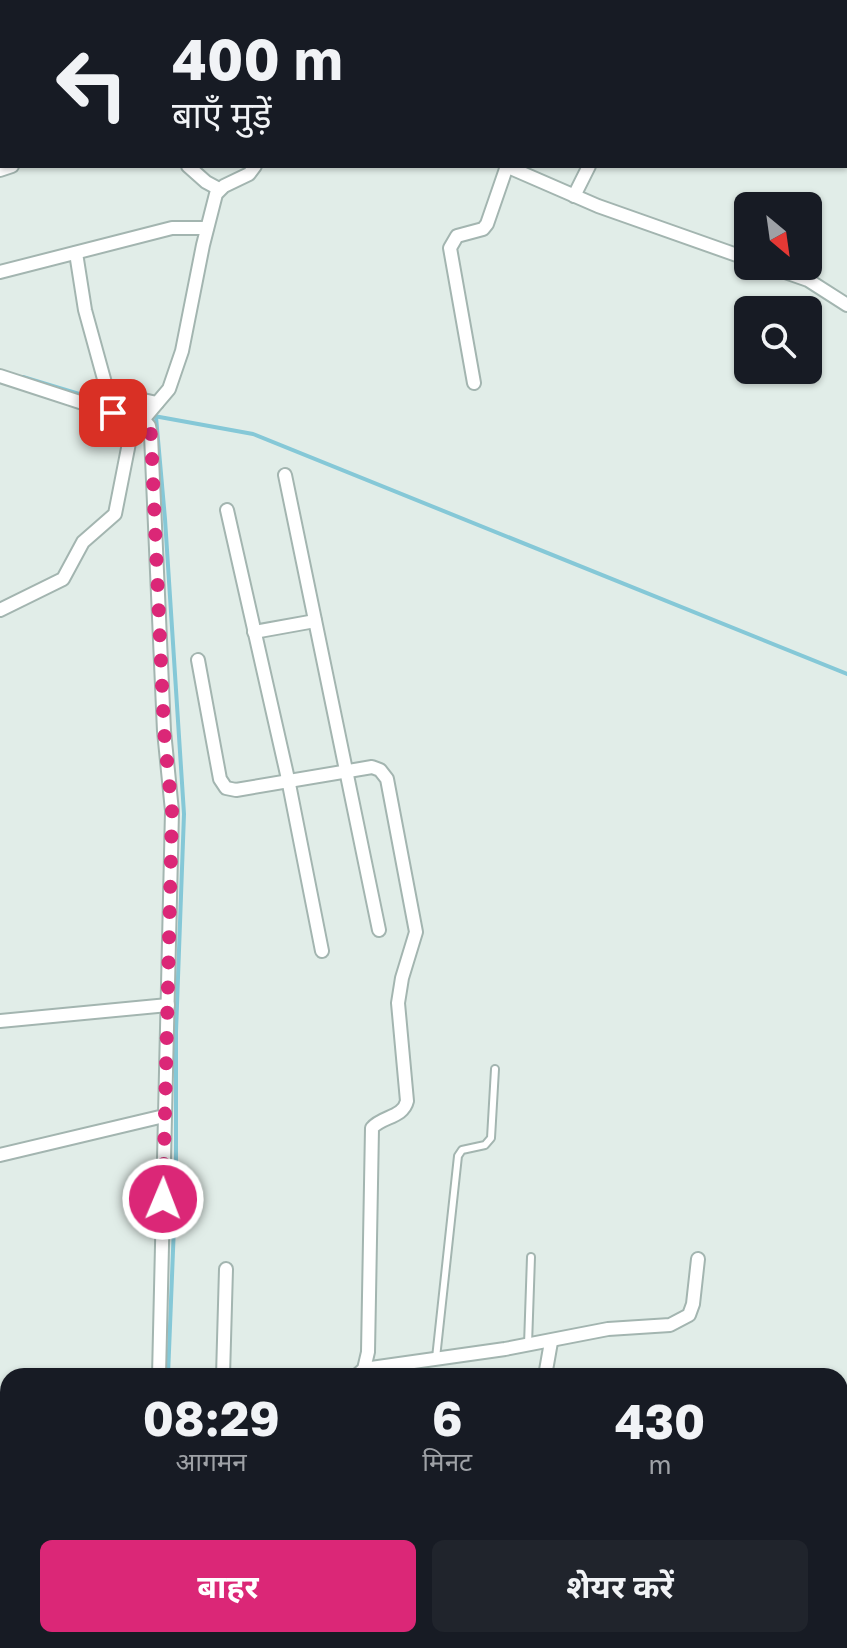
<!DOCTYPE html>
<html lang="hi">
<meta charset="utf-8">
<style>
:root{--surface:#171b24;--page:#20242c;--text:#f1f3f6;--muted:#9ea1a6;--accent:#db2777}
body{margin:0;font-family:"Golos Text","Noto Sans Devanagari",sans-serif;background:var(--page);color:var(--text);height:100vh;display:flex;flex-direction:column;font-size:30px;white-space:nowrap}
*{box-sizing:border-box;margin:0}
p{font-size:26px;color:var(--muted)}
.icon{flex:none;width:44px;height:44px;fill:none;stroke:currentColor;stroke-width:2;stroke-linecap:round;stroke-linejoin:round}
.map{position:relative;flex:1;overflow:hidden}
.sheet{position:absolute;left:0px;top:1368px;width:848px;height:280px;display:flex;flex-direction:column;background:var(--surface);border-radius:24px 24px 0 0;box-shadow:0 2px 6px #0004}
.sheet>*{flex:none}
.hud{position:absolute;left:0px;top:0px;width:848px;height:168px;box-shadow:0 2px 6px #0004;background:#171b24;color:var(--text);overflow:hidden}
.needle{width:52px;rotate:151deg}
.tools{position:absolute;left:734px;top:192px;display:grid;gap:16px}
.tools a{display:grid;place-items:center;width:88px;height:88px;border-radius:12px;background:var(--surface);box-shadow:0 2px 6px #0004;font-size:40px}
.pin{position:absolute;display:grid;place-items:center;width:68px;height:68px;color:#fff;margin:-34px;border-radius:16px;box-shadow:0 4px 12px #0006}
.me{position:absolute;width:88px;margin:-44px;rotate:1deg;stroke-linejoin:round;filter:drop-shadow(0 0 6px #0008)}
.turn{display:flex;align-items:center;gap:28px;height:168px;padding:0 40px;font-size:36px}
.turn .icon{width:104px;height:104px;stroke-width:2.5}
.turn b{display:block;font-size:56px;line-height:68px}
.eta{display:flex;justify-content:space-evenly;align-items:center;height:136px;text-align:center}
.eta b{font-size:48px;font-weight:700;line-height:56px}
.cta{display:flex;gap:16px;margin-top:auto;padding:16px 40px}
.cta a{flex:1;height:92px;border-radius:12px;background:var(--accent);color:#fff;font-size:32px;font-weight:700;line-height:92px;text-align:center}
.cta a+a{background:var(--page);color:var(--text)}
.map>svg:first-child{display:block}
</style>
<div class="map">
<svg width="847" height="1648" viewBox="0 0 847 1648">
<rect width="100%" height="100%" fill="#e1ede8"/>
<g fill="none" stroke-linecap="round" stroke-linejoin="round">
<!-- stream -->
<g stroke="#85c8d7" stroke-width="4">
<polyline points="23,377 145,414"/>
<polyline points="154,416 253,434 847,674"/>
<polyline points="156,417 165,519 184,814 176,1032 176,1176 168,1376"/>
<polyline points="142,1648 145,1640"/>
</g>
<!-- service casing -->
<g stroke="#a3b5b0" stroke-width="10">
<g id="service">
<polyline points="528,1345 531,1257"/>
<polyline points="436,1358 458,1156 462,1150 485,1145 491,1138 495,1069"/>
<polyline points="0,1589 8,1569"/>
<polyline points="0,1641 20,1648"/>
<polyline points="775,1648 775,1640"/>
</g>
</g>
<!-- minor casing -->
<g stroke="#a3b5b0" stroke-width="16">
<g id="minor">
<polyline points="262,0 263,2"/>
<polyline points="456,0 458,2"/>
<polyline points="605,0 605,2"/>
<polyline points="25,2 33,0"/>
<polyline points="140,2 147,0"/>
<polyline points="441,2 442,0"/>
<polyline points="480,2 482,0"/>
<polyline points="0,9 2,8"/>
<polyline points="0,37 2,36"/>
<polyline points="846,46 847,46"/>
<polyline points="0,117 2,122"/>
<polyline points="188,166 206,182 219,189"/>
<polyline points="506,166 598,206 748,259"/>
<polyline points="0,170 12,166"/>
<polyline points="574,196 589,166"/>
<polyline points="76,253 85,310 107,390 111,393 157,403"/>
<polyline points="768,266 808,280 847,305"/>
<polyline points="0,272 172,228 207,228"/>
<polyline points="0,376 141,422"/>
<polyline points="474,383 450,248 457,236 483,229 487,224 507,166"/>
<polyline points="143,419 149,426 151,435 164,731 172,811 159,1376"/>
<polyline points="285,475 379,930"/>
<polyline points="227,510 288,779 322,951"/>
<polyline points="0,610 63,579 83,542 115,514 129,443 141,422 169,389 182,351 203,245 216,194 224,186 249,174 255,166"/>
<polyline points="254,632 315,621"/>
<path d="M198,660L220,779L226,788L236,790L372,767L380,770L387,779L416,932L402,978L398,1003L407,1101C403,1118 382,1116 372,1128L368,1352L364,1369L356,1376"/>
<polyline points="0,1021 168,1005"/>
<polyline points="0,1155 164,1116"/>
<polyline points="364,1369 505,1349 608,1329 670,1325 689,1315 693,1304 698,1259"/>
<polyline points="223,1376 226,1269"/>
<polyline points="545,1376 551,1342"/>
<polyline points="162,1648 165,1640"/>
<polyline points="223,1648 225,1640"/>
<polyline points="465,1648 468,1640"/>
</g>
</g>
<!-- primary casing -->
<g stroke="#c1c9c7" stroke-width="24">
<g id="primary">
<polyline points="0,1534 8,1536"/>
<polyline points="316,1640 341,1648"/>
</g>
</g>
<!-- service -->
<use href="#service" stroke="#fff" stroke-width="6"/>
<!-- minor -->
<use href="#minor" stroke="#fff" stroke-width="12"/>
<!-- primary -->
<use href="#primary" stroke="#62a696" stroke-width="20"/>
</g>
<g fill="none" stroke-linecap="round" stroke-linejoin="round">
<!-- route -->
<polyline stroke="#db2777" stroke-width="14" stroke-dasharray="0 25.2" points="113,413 141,422 143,419 149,426 151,435 164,731 172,811 163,1199"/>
</g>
</svg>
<div class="tools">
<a><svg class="needle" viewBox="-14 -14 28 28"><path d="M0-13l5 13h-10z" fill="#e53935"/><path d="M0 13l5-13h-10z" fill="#9ea1a6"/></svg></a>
<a><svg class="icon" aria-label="search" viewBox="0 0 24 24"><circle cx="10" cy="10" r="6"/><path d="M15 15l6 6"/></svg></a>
</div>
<div class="pin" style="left:113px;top:413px;background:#d93025"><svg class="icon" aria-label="arrive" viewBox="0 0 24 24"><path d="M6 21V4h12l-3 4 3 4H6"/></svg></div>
<svg class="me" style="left:163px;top:1199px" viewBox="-20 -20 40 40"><circle r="17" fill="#db2777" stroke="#fff" stroke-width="3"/><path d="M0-11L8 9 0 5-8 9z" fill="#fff"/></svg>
<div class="hud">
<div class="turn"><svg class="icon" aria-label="left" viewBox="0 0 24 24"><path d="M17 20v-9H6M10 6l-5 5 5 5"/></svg><div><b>400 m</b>बाएँ मुड़ें</div></div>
</div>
<section class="sheet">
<div class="eta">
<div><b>08:29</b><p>आगमन</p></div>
<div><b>6</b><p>मिनट</p></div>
<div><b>430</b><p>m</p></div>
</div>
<div class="cta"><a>बाहर</a><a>शेयर करें</a></div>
</section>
</div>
